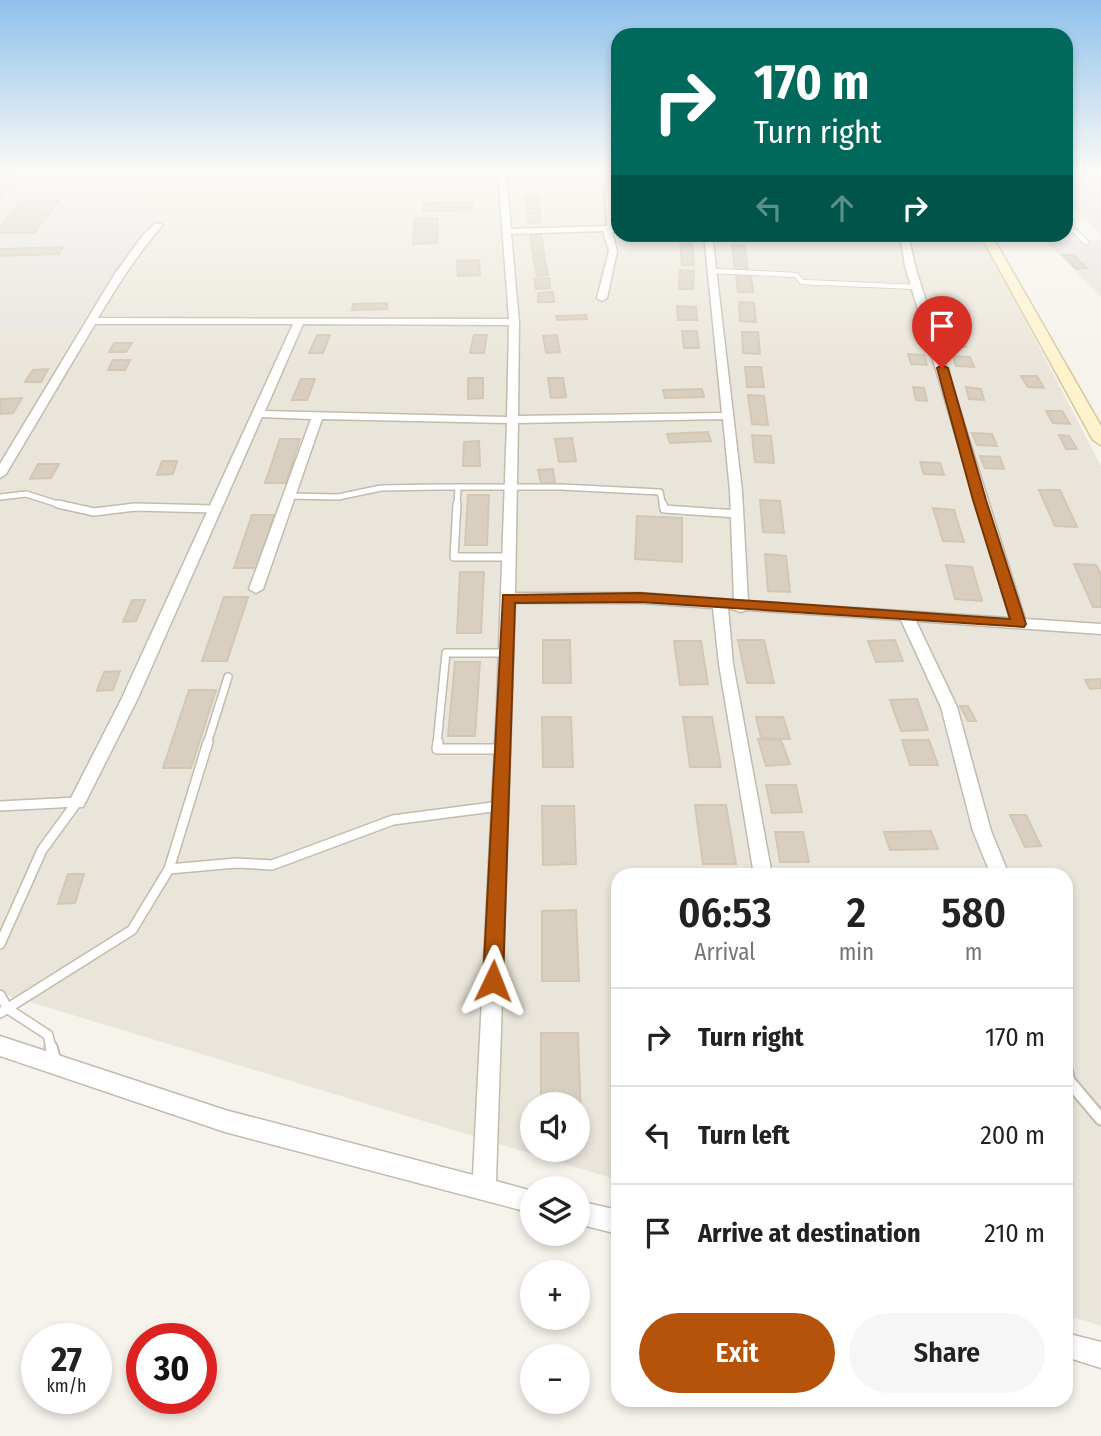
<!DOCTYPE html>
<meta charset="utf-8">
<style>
:root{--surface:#fff;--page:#f6f6f6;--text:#222;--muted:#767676;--line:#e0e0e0;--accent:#b45309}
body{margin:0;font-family:"Fira Sans Condensed",sans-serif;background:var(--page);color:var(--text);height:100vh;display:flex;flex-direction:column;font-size:26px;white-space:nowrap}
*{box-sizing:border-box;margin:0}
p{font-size:23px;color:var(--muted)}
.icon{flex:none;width:38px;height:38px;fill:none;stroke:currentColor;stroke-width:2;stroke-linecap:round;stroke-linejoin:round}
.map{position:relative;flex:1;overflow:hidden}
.sheet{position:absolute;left:611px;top:868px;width:462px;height:539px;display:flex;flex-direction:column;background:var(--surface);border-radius:21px;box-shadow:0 4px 10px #0003}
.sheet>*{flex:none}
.guide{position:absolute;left:611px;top:28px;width:462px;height:214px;border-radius:21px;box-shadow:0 4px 10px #0003;background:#00695c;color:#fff;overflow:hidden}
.buttons{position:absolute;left:520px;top:1092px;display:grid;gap:14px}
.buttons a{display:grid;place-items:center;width:70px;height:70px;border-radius:50%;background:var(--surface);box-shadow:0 4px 10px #0003;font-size:35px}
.speed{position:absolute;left:21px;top:1323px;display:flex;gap:14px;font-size:35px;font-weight:700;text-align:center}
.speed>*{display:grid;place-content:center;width:91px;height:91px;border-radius:50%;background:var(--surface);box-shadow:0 4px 10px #0003;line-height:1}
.speed small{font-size:18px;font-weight:400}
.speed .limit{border:10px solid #d22;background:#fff;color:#111}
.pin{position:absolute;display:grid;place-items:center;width:60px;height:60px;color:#fff;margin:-72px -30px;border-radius:50% 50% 50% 0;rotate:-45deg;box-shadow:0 0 7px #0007}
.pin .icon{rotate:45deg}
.me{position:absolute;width:77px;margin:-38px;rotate:2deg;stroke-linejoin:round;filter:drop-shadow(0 0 5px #0008)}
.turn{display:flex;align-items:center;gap:24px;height:147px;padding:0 28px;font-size:32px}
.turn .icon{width:91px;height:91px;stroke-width:2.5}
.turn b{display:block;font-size:49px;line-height:60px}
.lanes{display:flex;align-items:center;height:66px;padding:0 28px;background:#0003;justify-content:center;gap:35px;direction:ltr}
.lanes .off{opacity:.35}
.eta{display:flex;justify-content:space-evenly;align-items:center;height:119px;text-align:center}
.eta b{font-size:42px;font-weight:600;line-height:49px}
.cta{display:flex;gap:14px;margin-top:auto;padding:14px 28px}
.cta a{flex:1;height:80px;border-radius:42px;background:var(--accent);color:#fff;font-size:28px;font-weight:600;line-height:80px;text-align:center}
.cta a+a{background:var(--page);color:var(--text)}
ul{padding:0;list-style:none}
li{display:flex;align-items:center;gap:21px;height:98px;padding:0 28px;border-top:2px solid var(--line)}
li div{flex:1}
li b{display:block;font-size:26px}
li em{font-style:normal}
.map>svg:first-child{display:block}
</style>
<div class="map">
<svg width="1101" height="1436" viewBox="0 0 1101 1436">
<rect width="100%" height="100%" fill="#f6f3ec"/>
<!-- residential -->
<path fill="#eae5da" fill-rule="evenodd" d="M222,172H618V234L981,235L1101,466V1326L1066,1315V875H618V1180L0,993V331L78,330L145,226L152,225L158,210H134L124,196L138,174ZM532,1104H578V1150H532Z"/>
<!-- industrial -->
<g fill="#e6e2dd">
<polygon points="0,172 139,172 125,195 143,195 135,210 159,210 152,225 145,226 78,330 0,331"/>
<polygon points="1066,172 1101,172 1101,235 1066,202"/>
<polygon points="1101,240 1101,297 1046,241"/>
</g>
<!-- building -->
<g fill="#d8cfc1" stroke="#d3c7b4" stroke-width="2">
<polygon points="0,172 22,172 0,198"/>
<polygon points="537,195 540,209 528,209 525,196"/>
<polygon points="58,201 34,233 0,233 0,227 21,202"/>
<polygon points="472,202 472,210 423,211 424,203"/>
<polygon points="527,212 539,212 541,222 529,223"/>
<polygon points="415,219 438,219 437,243 413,244"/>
<polygon points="530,235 541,235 544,254 533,254"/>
<polygon points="680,243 692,244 694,265 682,265"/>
<polygon points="732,245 745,246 748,270 735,270"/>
<polygon points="63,247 59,254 0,256 0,249"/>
<polygon points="533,255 544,255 548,275 537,276"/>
<polygon points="1063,255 1073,255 1087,268 1076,269"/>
<polygon points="479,260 480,275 458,276 457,261"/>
<polygon points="680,270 694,271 693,289 679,289"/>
<polygon points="736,275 751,275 753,292 738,292"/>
<polygon points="549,278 550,288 536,289 534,279"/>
<polygon points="553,292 554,302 538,302 538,293"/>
<polygon points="739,302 754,303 756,322 740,321"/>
<polygon points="387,303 387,309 352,310 353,304"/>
<polygon points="677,306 696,307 697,320 678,320"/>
<polygon points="586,315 587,319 557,320 556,316"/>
<polygon points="682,331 697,331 699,348 684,348"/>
<polygon points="742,332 758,332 760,354 743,353"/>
<polygon points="317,335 330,335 323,353 309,353"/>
<polygon points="474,335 487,335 484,353 470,353"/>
<polygon points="557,335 560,352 546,353 543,336"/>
<polygon points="947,338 963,339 966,347 950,346"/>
<polygon points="114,343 132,343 126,352 109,352"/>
<polygon points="908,354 924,355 927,365 911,364"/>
<polygon points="953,356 970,357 974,367 956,366"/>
<polygon points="113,360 130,360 125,370 108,370"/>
<polygon points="745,367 761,367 764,387 747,387"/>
<polygon points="48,369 41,382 25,382 33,370"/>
<polygon points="1021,376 1037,376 1044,388 1028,387"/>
<polygon points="468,378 483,378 483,398 468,399"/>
<polygon points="548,378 563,378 566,397 551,398"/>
<polygon points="301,379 315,379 307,400 292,400"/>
<polygon points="913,387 924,388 927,401 916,400"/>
<polygon points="966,387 981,389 984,400 969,399"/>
<polygon points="702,389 704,397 665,398 663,390"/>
<polygon points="748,395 764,396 768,425 752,424"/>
<polygon points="22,398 13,413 0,414 1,399"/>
<polygon points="1046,411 1062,411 1070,424 1053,423"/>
<polygon points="708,432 711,441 670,443 667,434"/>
<polygon points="972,433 992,434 997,446 977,445"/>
<polygon points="752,435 771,436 774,463 755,462"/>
<polygon points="1059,435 1069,436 1077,449 1066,449"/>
<polygon points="572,438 576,461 559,462 555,439"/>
<polygon points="280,439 300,439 286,483 265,483"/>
<polygon points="479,441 480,466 463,466 464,442"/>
<polygon points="980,456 1000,457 1004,469 985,468"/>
<polygon points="162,461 177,461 173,474 157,475"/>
<polygon points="920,462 940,463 944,475 924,474"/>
<polygon points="38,464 59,464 51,478 30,479"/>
<polygon points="553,469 555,483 541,484 538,470"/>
<polygon points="1039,490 1060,490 1077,527 1055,526"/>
<polygon points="468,495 489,495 487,545 465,545"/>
<polygon points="760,500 780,501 784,533 763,532"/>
<polygon points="933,508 954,510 964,542 943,541"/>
<polygon points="252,515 274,515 257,568 234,568"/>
<polygon points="637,516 682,518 682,562 635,559"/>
<polygon points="765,554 786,556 790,592 768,591"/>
<polygon points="1074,564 1096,565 1101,574 1101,607 1093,607"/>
<polygon points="946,565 972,567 982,601 955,599"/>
<polygon points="460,572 484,572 481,633 457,633"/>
<polygon points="224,597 248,597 227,661 202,661"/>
<polygon points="132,600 145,600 136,621 123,622"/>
<polygon points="543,640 570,640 571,683 543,683"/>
<polygon points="738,640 764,640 774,683 747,683"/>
<polygon points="895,640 903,661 876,662 868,641"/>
<polygon points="674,641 701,641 708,684 680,685"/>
<polygon points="455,662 480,662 475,736 448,736"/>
<polygon points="120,671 113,690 97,691 104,672"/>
<polygon points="1101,679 1101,688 1090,689 1085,680"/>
<polygon points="189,690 216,690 191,768 163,768"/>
<polygon points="917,699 928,730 901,731 890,700"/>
<polygon points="960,706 968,706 976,721 968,721"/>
<polygon points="542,717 571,717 573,767 543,767"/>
<polygon points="683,717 712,717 721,767 690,767"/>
<polygon points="756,717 783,717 790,739 761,738"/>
<polygon points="758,739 781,740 790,764 766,766"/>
<polygon points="902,740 929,740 938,765 910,765"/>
<polygon points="766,785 796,785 802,812 772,813"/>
<polygon points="695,805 726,805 736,864 703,864"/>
<polygon points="542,806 574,806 576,864 543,865"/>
<polygon points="1010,815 1026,815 1041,846 1025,847"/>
<polygon points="931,831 938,849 890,850 884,832"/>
<polygon points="775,832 803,832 809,862 780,862"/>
<polygon points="68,874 84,874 75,903 58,904"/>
<polygon points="576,910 579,981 542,981 542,911"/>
<polygon points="541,1033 578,1033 581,1118 578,1118 578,1104 541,1104"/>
</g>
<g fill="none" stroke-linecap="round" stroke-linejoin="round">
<!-- lane-far4 casing -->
<g stroke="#c2bbae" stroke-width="6">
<g id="lane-far4">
<polyline points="1066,223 1086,242"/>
<polyline points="713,271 796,275 802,282 917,287"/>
</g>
</g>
<!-- lane-far3 casing -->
<g stroke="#c2bbae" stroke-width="8">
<g id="lane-far3">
<polyline points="289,496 338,497 381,488 438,487 561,487 660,492 663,506"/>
<polyline points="0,497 26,494 64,506"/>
<polyline points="457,506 458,487"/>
</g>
</g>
<!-- lane-far2 casing -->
<g stroke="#c2bbae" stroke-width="10">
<g id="lane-far2">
<polyline points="58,504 94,512 135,507 214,509"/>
<polyline points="457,504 454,557 509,557"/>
<polyline points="663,504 664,509 737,514"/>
<polyline points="207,744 228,677"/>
<polyline points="437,744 446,653 506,653"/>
</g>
</g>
<!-- lane-far1 casing -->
<g stroke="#c2bbae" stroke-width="12">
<g id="lane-far1">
<polyline points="438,742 437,749 502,749"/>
<polyline points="0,806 77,802"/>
<polyline points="169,869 236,863 272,865 393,820 500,806"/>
<polyline points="0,944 42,850 77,802"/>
<polyline points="0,995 8,1009 48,1035 51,1048"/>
<polyline points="0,1013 132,930 169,869 208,742"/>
</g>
</g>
<!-- lane casing -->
<g stroke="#c2bbae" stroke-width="15">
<g id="lane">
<polyline points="51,1047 55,1062"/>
<polyline points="1066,1070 1069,1081 1101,1119"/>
</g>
</g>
<!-- street casing -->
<g stroke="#c2bbae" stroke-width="3">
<g id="street">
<path d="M498,172H506L511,229L607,226L605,190L609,188L613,190L618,225V231L612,232L617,251L607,298L602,301L597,298L609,251L603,231L511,234L519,322L518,416L722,413L704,234H712L742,491L748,601L1010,618L905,266L900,234H908L915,266L1025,619L1101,624V634L916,621L957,707L991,831L1009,875H991L973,831L941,707L901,620L746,610L741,612L728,608L733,664L772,875H754L719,664L713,608L640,603H515L496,1181L532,1191V1213L225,1132L0,1056V1036L225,1110L473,1175L497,704L507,423L322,419L263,589L256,593L249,589L311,419L262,417L137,700L83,807H71L69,802L121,700L293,324H95L6,474L0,478V464L114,275L143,235L156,223L163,225C137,254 118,285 98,318L509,319ZM303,324L509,325L507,417L265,411ZM723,419L730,491L734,600L640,593H515L518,423Z"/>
<polygon points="578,1201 618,1210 618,1234 578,1224"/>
<polygon points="1066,1333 1101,1342 1101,1368 1066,1357"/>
</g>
</g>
<!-- secondary casing -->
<g stroke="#d6c79b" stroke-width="3">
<polygon id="secondary" points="980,234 991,234 1101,426 1101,445 1093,440"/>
</g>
<!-- lane-far4 -->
<use href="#lane-far4" stroke="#fff" stroke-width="4.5"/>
<!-- lane-far3 -->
<use href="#lane-far3" stroke="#fff" stroke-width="5"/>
<!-- lane-far2 -->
<use href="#lane-far2" stroke="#fff" stroke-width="7"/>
<!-- lane-far1 -->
<use href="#lane-far1" stroke="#fff" stroke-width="9"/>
<!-- lane -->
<use href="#lane" stroke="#fff" stroke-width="11"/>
<!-- street -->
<use href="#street" fill="#fff" fill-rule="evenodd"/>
<!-- secondary -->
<use href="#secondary" fill="#fff3cd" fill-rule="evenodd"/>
</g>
<!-- sky -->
<linearGradient id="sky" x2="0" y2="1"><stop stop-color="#8fc1ec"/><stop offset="0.46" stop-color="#fbfaf6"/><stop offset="1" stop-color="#fbfaf6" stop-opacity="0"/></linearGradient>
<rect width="1101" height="373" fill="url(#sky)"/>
<!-- route -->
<polygon fill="#b45309" stroke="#753606" stroke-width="2" points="942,365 948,368 986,500 1026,624 1024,627 640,602 515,603 503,981 500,988 493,990 486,988 483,981 503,595 640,593 1010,619 973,500 937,368"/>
</svg>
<div class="buttons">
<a><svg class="icon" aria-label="sound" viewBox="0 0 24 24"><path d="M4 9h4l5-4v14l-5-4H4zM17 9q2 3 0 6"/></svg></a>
<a><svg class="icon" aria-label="layers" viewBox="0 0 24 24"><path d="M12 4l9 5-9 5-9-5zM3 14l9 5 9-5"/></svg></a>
<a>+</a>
<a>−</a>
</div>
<div class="speed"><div>27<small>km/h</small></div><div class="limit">30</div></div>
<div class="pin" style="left:942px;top:368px;background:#d93025"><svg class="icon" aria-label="arrive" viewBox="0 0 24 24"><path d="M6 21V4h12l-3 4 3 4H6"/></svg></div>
<svg class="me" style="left:493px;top:981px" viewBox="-20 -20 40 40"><path d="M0-17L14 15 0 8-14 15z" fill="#b45309" stroke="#fff" stroke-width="4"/></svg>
<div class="guide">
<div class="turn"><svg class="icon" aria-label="right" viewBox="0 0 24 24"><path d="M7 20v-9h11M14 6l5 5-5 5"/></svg><div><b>170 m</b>Turn right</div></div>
<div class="lanes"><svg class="icon off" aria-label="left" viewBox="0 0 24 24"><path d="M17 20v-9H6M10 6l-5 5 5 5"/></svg><svg class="icon off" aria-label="ahead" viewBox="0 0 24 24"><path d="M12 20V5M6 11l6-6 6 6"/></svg><svg class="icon" aria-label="right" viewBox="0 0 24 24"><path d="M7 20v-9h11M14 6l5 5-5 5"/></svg></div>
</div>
<section class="sheet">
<div class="eta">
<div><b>06:53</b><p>Arrival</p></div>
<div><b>2</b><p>min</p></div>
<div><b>580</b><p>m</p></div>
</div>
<ul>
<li><svg class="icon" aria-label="right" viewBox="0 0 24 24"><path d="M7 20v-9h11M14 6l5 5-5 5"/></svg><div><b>Turn right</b></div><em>170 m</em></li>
<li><svg class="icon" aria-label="left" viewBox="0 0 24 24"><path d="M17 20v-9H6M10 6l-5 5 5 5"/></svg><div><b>Turn left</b></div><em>200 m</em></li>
<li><svg class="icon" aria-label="arrive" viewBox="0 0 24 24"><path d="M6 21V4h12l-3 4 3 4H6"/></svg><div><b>Arrive at destination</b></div><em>210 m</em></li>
</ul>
<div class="cta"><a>Exit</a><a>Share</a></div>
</section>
</div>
